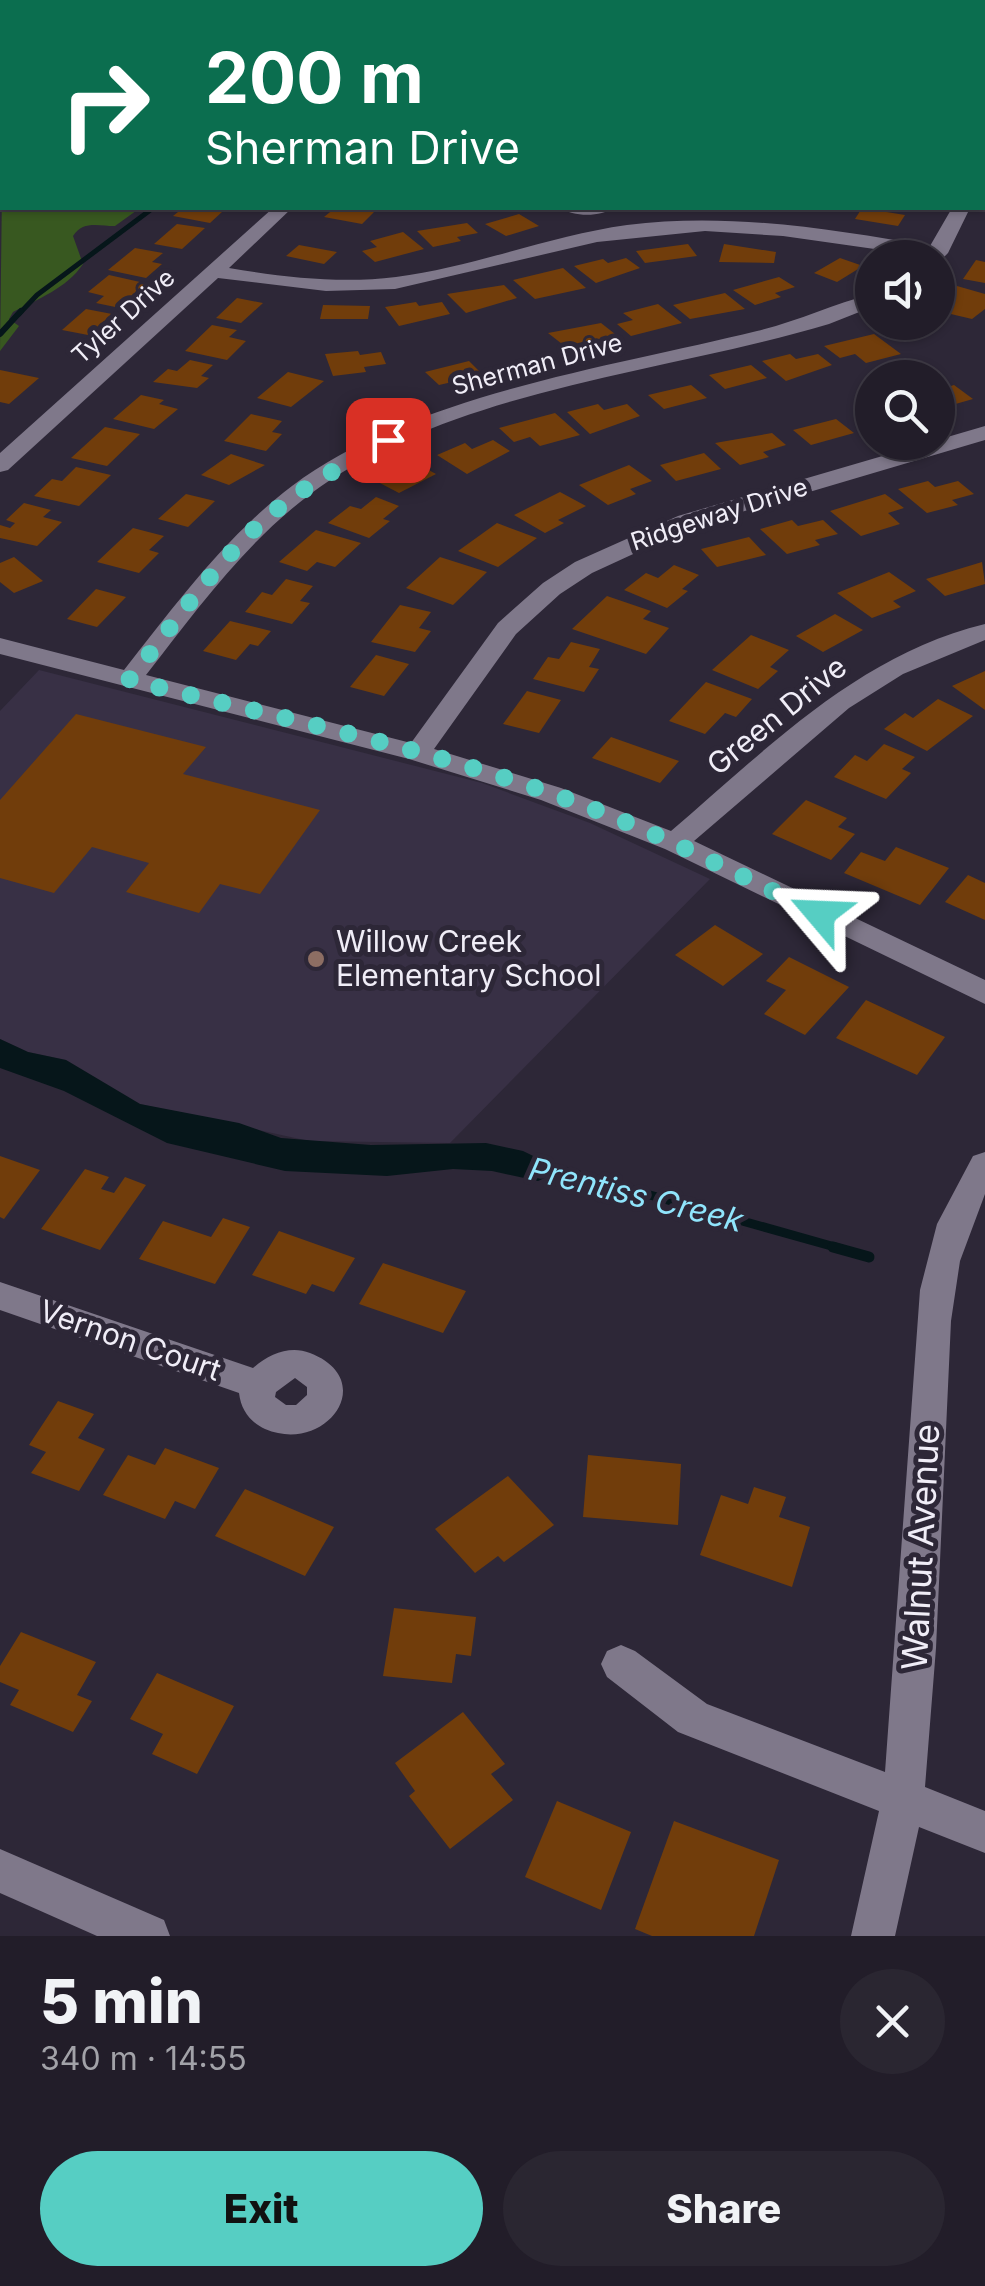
<!DOCTYPE html>
<meta charset="utf-8">
<style>
:root{--surface:#221d29;--page:#2a2631;--text:#f1f3f6;--muted:#a2a2a8;--line:#3f3b46;--accent:#56cec3}
body{margin:0;font-family:Inter,sans-serif;background:var(--page);color:var(--text);height:100vh;display:flex;flex-direction:column;font-size:38px;white-space:nowrap}
*{box-sizing:border-box;margin:0}
p{font-size:32px;color:var(--muted)}
.icon{flex:none;width:55px;height:55px;fill:none;stroke:currentColor;stroke-width:2;stroke-linecap:round;stroke-linejoin:round}
.map{position:relative;height:1936px;overflow:hidden}
.sheet{display:flex;flex-direction:column;background:var(--surface);flex:1}
.sheet>*{flex:none}
.hud{position:absolute;left:0px;top:0px;width:985px;height:210px;box-shadow:0 2px 8px #0004,0 0 0 2px var(--line);background:#0b6e4f;color:#fff;overflow:hidden}
.fabs{position:absolute;left:855px;top:240px;display:grid;gap:20px}
.fabs a{display:grid;place-items:center;width:100px;height:100px;border-radius:50%;background:var(--surface);box-shadow:0 2px 8px #0004,0 0 0 2px var(--line);font-size:50px}
.pin{position:absolute;display:grid;place-items:center;width:85px;height:85px;color:#fff;margin:-42px;border-radius:20px;box-shadow:0 5px 15px #0006}
.me{position:absolute;width:110px;margin:-55px;rotate:296deg;stroke-linejoin:round;filter:drop-shadow(0 0 8px #0008)}
.turn{display:flex;align-items:center;gap:35px;height:210px;padding:0 40px;font-size:45px}
.turn .icon{width:130px;height:130px;stroke-width:2.5}
.turn b{display:block;font-size:70px;line-height:85px}
.round{display:grid;place-items:center;flex:none;width:105px;height:105px;border-radius:52px;background:var(--page)}
.head{display:flex;align-items:center;justify-content:space-between;height:170px;padding:0 40px}
h1{font-size:60px;font-weight:800;line-height:75px}
.cta{display:flex;gap:20px;margin-top:auto;padding:20px 40px}
.cta a{flex:1;height:115px;border-radius:60px;background:var(--accent);color:#111;font-size:40px;font-weight:800;line-height:115px;text-align:center}
.cta a+a{background:var(--page);color:var(--text)}
.map>svg:first-child{display:block}
</style>
<div class="map">
<svg width="985" height="1936" viewBox="0 0 985 1936">
<rect width="100%" height="100%" fill="#2d2737"/>
<!-- built -->
<polygon fill="#383045" points="39,670 482,783 590,823 710,879 450,1143 309,1141 140,1104 66,1060 28,1052 0,1039 0,711"/>
<!-- green -->
<path fill="#385820" d="M2,189V208H140L115,226C99,226 83,220 73,236L83,264C67,288 38,299 13,312L9,319L19,326L0,351Z"/>
<!-- water -->
<polygon fill="#06161a" points="0,1039 28,1052 66,1060 140,1104 239,1123 281,1138 371,1145 486,1143 523,1151 562,1170 538,1181 492,1171 453,1169 387,1176 285,1171 167,1143 64,1091 0,1068"/>
<g fill="none" stroke-linecap="round" stroke-linejoin="round">
<!-- stream-far3 -->
<polyline stroke="#06161a" stroke-width="5" points="19,314 37,295 153,208"/>
<!-- stream-far2 -->
<polyline stroke="#06161a" stroke-width="6" points="0,334 21,311"/>
<!-- stream-far1 -->
<polyline stroke="#06161a" stroke-width="9" points="554,1168 842,1249"/>
<!-- stream -->
<polyline stroke="#06161a" stroke-width="11" points="833,1247 869,1257"/>
</g>
<!-- building -->
<g fill="#713d0b">
<polygon points="183,208 216,208 223,211 210,223 173,216"/>
<polygon points="335,208 371,208 368,211 374,212 362,224 324,217"/>
<polygon points="862,208 905,215 898,226 855,219"/>
<polygon points="519,214 539,226 506,236 485,224"/>
<polygon points="467,223 478,233 457,237 461,241 433,247 417,231"/>
<polygon points="177,224 205,228 182,249 154,244"/>
<polygon points="403,232 424,249 375,262 362,251 377,247 370,241"/>
<polygon points="688,244 697,256 645,263 636,251"/>
<polygon points="724,244 776,252 774,263 719,262"/>
<polygon points="299,245 337,252 324,264 286,256"/>
<polygon points="135,248 163,253 152,262 162,264 146,278 108,270"/>
<polygon points="626,258 640,268 596,283 574,266 603,259 608,263"/>
<polygon points="840,258 863,266 837,282 814,273"/>
<polygon points="976,260 985,262 985,283 963,279"/>
<polygon points="563,268 586,288 535,299 513,280"/>
<polygon points="109,275 149,284 120,308 96,303 104,296 88,292"/>
<polygon points="779,277 795,287 775,293 781,297 755,305 733,290"/>
<polygon points="504,285 517,298 466,313 447,294"/>
<polygon points="957,286 985,294 985,309 972,319 938,311 938,301"/>
<polygon points="725,293 745,309 690,319 673,305"/>
<polygon points="237,298 263,303 241,323 216,318"/>
<polygon points="416,302 419,306 442,302 450,314 399,326 385,307"/>
<polygon points="658,304 682,323 631,336 617,324 633,320 623,313"/>
<polygon points="323,305 370,306 368,319 320,319"/>
<polygon points="86,309 112,314 88,335 62,330"/>
<polygon points="890,322 932,322 908,335 885,325"/>
<polygon points="601,323 615,334 571,351 548,333"/>
<polygon points="212,325 237,330 229,337 246,341 227,360 185,351"/>
<polygon points="874,334 901,354 866,363 855,354 840,358 824,346"/>
<polygon points="358,351 360,355 381,352 386,364 364,367 366,372 333,376 325,354"/>
<polygon points="790,354 796,359 818,354 832,365 786,381 762,361"/>
<polygon points="190,360 213,365 201,376 209,378 197,388 153,382 168,369 177,371"/>
<polygon points="469,361 483,375 439,385 425,372"/>
<polygon points="751,365 767,378 725,389 709,375"/>
<polygon points="0,370 39,378 9,404 0,402"/>
<polygon points="288,372 324,381 291,407 257,398"/>
<polygon points="691,385 707,398 664,409 648,395"/>
<polygon points="954,385 973,399 938,409 938,390"/>
<polygon points="141,395 164,400 159,404 178,409 154,429 113,419"/>
<polygon points="598,404 604,410 627,404 640,416 590,434 567,412"/>
<polygon points="555,413 580,435 540,446 530,437 514,442 499,428"/>
<polygon points="251,414 282,421 272,432 282,434 266,451 224,441"/>
<polygon points="836,419 854,433 811,445 793,430"/>
<polygon points="105,427 140,434 107,466 71,458"/>
<polygon points="772,433 786,445 763,452 769,457 740,465 715,443"/>
<polygon points="493,440 510,451 467,474 437,455 465,443 472,449"/>
<polygon points="704,453 721,469 676,481 660,465"/>
<polygon points="231,454 265,465 229,485 201,475"/>
<polygon points="414,462 436,474 399,493 376,481"/>
<polygon points="629,465 652,481 630,489 636,494 608,505 579,485"/>
<polygon points="76,467 111,475 79,506 34,496 52,479 62,481"/>
<polygon points="928,481 935,487 958,481 974,494 952,500 958,505 927,513 898,489"/>
<polygon points="560,492 586,506 558,520 564,523 545,533 514,515"/>
<polygon points="186,494 215,501 188,527 158,519"/>
<polygon points="885,494 904,508 888,513 900,524 861,536 830,511"/>
<polygon points="376,497 399,506 383,519 390,521 369,538 328,523 350,506 361,509"/>
<polygon points="24,503 51,510 43,517 62,522 37,546 0,538 0,525 10,528 15,523 6,520"/>
<polygon points="792,520 798,526 823,520 838,534 815,540 820,545 787,554 760,529"/>
<polygon points="497,523 537,538 498,567 458,551"/>
<polygon points="133,528 164,536 149,550 159,553 139,573 97,562"/>
<polygon points="316,530 361,543 335,567 317,562 307,571 279,562"/>
<polygon points="749,537 766,555 717,567 701,549"/>
<polygon points="14,557 43,581 14,593 0,582 0,563"/>
<polygon points="440,557 487,572 453,605 406,588"/>
<polygon points="982,562 985,584 945,596 926,579"/>
<polygon points="674,565 699,575 682,589 688,591 667,608 624,590 646,573 658,578"/>
<polygon points="889,572 916,591 893,601 901,607 872,618 837,593"/>
<polygon points="286,579 313,586 300,601 310,603 292,624 245,612 262,592 272,595"/>
<polygon points="96,589 126,597 97,627 67,619"/>
<polygon points="607,596 651,611 643,619 669,628 646,654 572,629"/>
<polygon points="400,605 431,612 419,628 431,631 415,652 371,642"/>
<polygon points="835,614 863,630 823,652 796,636"/>
<polygon points="230,621 271,631 258,646 250,644 236,660 203,651"/>
<polygon points="751,635 789,650 770,667 778,671 758,689 712,670"/>
<polygon points="571,642 600,649 589,667 599,669 584,692 533,679 548,657 559,659"/>
<polygon points="376,655 409,664 384,696 350,687"/>
<polygon points="985,671 985,710 952,686"/>
<polygon points="706,682 752,699 736,717 725,713 705,734 669,721"/>
<polygon points="527,691 561,700 539,733 503,724"/>
<polygon points="938,699 973,716 927,751 884,729 905,713 913,718"/>
<polygon points="76,714 206,747 183,774 320,810 260,894 220,884 199,913 126,892 149,863 92,847 54,893 0,878 0,800"/>
<polygon points="611,737 679,761 660,783 592,758"/>
<polygon points="884,744 915,757 902,769 911,773 886,799 834,777 855,755 867,761"/>
<polygon points="806,800 847,818 838,827 855,834 831,860 772,834"/>
<polygon points="896,847 949,868 920,905 844,873 861,852 885,861"/>
<polygon points="968,875 985,883 985,920 945,902"/>
<polygon points="715,925 763,954 723,986 675,955"/>
<polygon points="789,957 849,987 805,1035 764,1014 786,990 766,981"/>
<polygon points="866,1000 945,1037 917,1075 836,1038"/>
<polygon points="0,1156 40,1170 4,1219 0,1217"/>
<polygon points="85,1169 109,1177 101,1189 114,1193 125,1177 146,1185 100,1250 41,1229"/>
<polygon points="223,1218 250,1227 215,1284 139,1259 163,1221 211,1237"/>
<polygon points="279,1231 355,1258 334,1292 312,1284 306,1294 252,1275"/>
<polygon points="383,1263 466,1291 443,1333 359,1304"/>
<polygon points="58,1401 94,1414 78,1438 105,1449 79,1491 31,1473 46,1452 29,1445"/>
<polygon points="165,1448 219,1468 195,1509 175,1501 165,1519 103,1495 128,1455 155,1465"/>
<polygon points="588,1455 681,1464 678,1525 583,1517"/>
<polygon points="508,1476 554,1525 504,1562 498,1556 475,1573 435,1529"/>
<polygon points="754,1487 786,1497 779,1517 810,1527 792,1587 700,1555 721,1495 748,1504"/>
<polygon points="245,1489 334,1527 305,1576 215,1536"/>
<polygon points="394,1608 476,1617 471,1656 456,1654 452,1683 383,1676"/>
<polygon points="21,1632 96,1662 77,1695 92,1701 73,1732 10,1705 19,1690 0,1682 0,1666"/>
<polygon points="157,1673 234,1706 197,1774 152,1754 163,1734 130,1719"/>
<polygon points="463,1712 505,1764 491,1774 513,1800 450,1849 409,1796 415,1791 395,1763"/>
<polygon points="557,1801 631,1832 601,1910 525,1877"/>
<polygon points="674,1821 779,1860 754,1936 652,1936 635,1929"/>
</g>
<g fill="none" stroke-linecap="round" stroke-linejoin="round">
<!-- street -->
<g fill="#7f788a" fill-rule="evenodd">
<polygon points="647,0 679,0 681,2 649,2"/>
<polygon points="982,9 985,10 982,29"/>
<rect x="0" y="24" width="2" height="10"/>
<polygon points="982,157 985,157 982,172"/>
<path d="M273,208H292L229,268C283,277 340,284 396,277C474,267 548,236 627,225C728,212 830,229 930,246L952,208H970L948,253L938,263V258L783,236L705,231L597,242L395,289L326,291L218,278L8,470L0,472V453Z"/>
<path d="M561,208H613C602,217 572,217 561,208Z"/>
<path d="M872,294V307L829,324C662,374 452,388 309,495C243,545 196,611 146,675L411,743L498,623L543,583L575,562L678,516L985,426V440L694,526L592,573L560,594L516,634L434,749L561,788L671,831C767,749 858,655 985,624V640L903,674L849,708L694,841L985,980V1004L665,849L541,800L409,759L0,654V638L124,670C176,604 225,537 292,486C413,395 611,367 757,331C796,322 833,304 872,294Z"/>
<polygon points="985,1152 985,1194 960,1261 951,1321 936,1648 925,1787 985,1811 985,1853 919,1827 895,1936 851,1936 879,1811 678,1732 607,1677 601,1664 607,1651 621,1645 635,1651 707,1704 885,1772 920,1290 937,1224 973,1156"/>
<path d="M0,1282L253,1368C269,1354 290,1345 310,1353C380,1380 326,1455 265,1429C250,1422 241,1410 239,1393L0,1310ZM295,1378L307,1387V1395L296,1405H286L275,1397L276,1392Z"/>
<polygon points="0,1849 164,1920 170,1936 97,1936 0,1893"/>
</g>
</g>
<g fill="none" stroke-linecap="round" stroke-linejoin="round">
<!-- route -->
<path stroke="#56cec3" stroke-width="18" stroke-dasharray="0 32.4" d="M388,440C345,464 302,487 264,520C213,566 172,627 129,680C288,720 453,753 606,814C679,843 749,880 820,914"/>
</g>
<!-- markers -->
<circle fill="#8d6e63" stroke="#2d2737" stroke-width="4" cx="316" cy="959" r="10"/>
<g text-anchor="middle" stroke-width="10" stroke-linejoin="round" paint-order="stroke">
<!-- far-street labels -->
<g font-size="25" fill="#f0edf7" stroke="#2d2737">
<text transform="translate(123 316) rotate(-42)" y="9">Tyler Drive</text>
<text transform="translate(537 364) rotate(-15)" y="9">Sherman Drive</text>
<text transform="translate(719 514) rotate(-18)" y="9">Ridgeway Drive</text>
</g>
<!-- street labels -->
<g font-size="30" fill="#f0edf7" stroke="#2d2737">
<text transform="translate(777 716) rotate(-39)" y="10">Green Drive</text>
<text transform="translate(130 1341) rotate(19)" y="10">Vernon Court</text>
</g>
<!-- poi labels -->
<g font-size="30" fill="#f0edf7" stroke="#2d2737" text-anchor="start">
<text x="336" y="952">Willow Creek<tspan x="336" dy="34">Elementary School</tspan></text>
</g>
<!-- water labels -->
<g font-size="32" font-style="italic" fill="#90e5fc" stroke="#2d2737">
<text transform="translate(636 1195) rotate(14)" y="11">Prentiss Creek</text>
</g>
<!-- near-street labels -->
<g font-size="35" fill="#f0edf7" stroke="#2d2737">
<text transform="translate(921 1547) rotate(-87)" y="12">Walnut Avenue</text>
</g>
</g>
</svg>
<div class="fabs">
<a><svg class="icon" aria-label="sound" viewBox="0 0 24 24"><path d="M4 9h4l5-4v14l-5-4H4zM17 9q2 3 0 6"/></svg></a>
<a><svg class="icon" aria-label="search" viewBox="0 0 24 24"><circle cx="10" cy="10" r="6"/><path d="M15 15l6 6"/></svg></a>
</div>
<div class="pin" style="left:388px;top:440px;background:#d93025"><svg class="icon" aria-label="arrive" viewBox="0 0 24 24"><path d="M6 21V4h12l-3 4 3 4H6"/></svg></div>
<svg class="me" style="left:820px;top:914px" viewBox="-20 -20 40 40"><path d="M0-17L14 15 0 8-14 15z" fill="#56cec3" stroke="#fff" stroke-width="4"/></svg>
<div class="hud">
<div class="turn"><svg class="icon" aria-label="right" viewBox="0 0 24 24"><path d="M7 20v-9h11M14 6l5 5-5 5"/></svg><div><b>200 m</b>Sherman Drive</div></div>
</div>
</div>
<section class="sheet">
<div class="head"><div><h1>5 min</h1><p>340 m · 14:55</p></div><a class="round"><svg class="icon" aria-label="close" viewBox="0 0 24 24"><path d="M6 6l12 12M18 6L6 18"/></svg></a></div>
<div class="cta"><a>Exit</a><a>Share</a></div>
</section>
